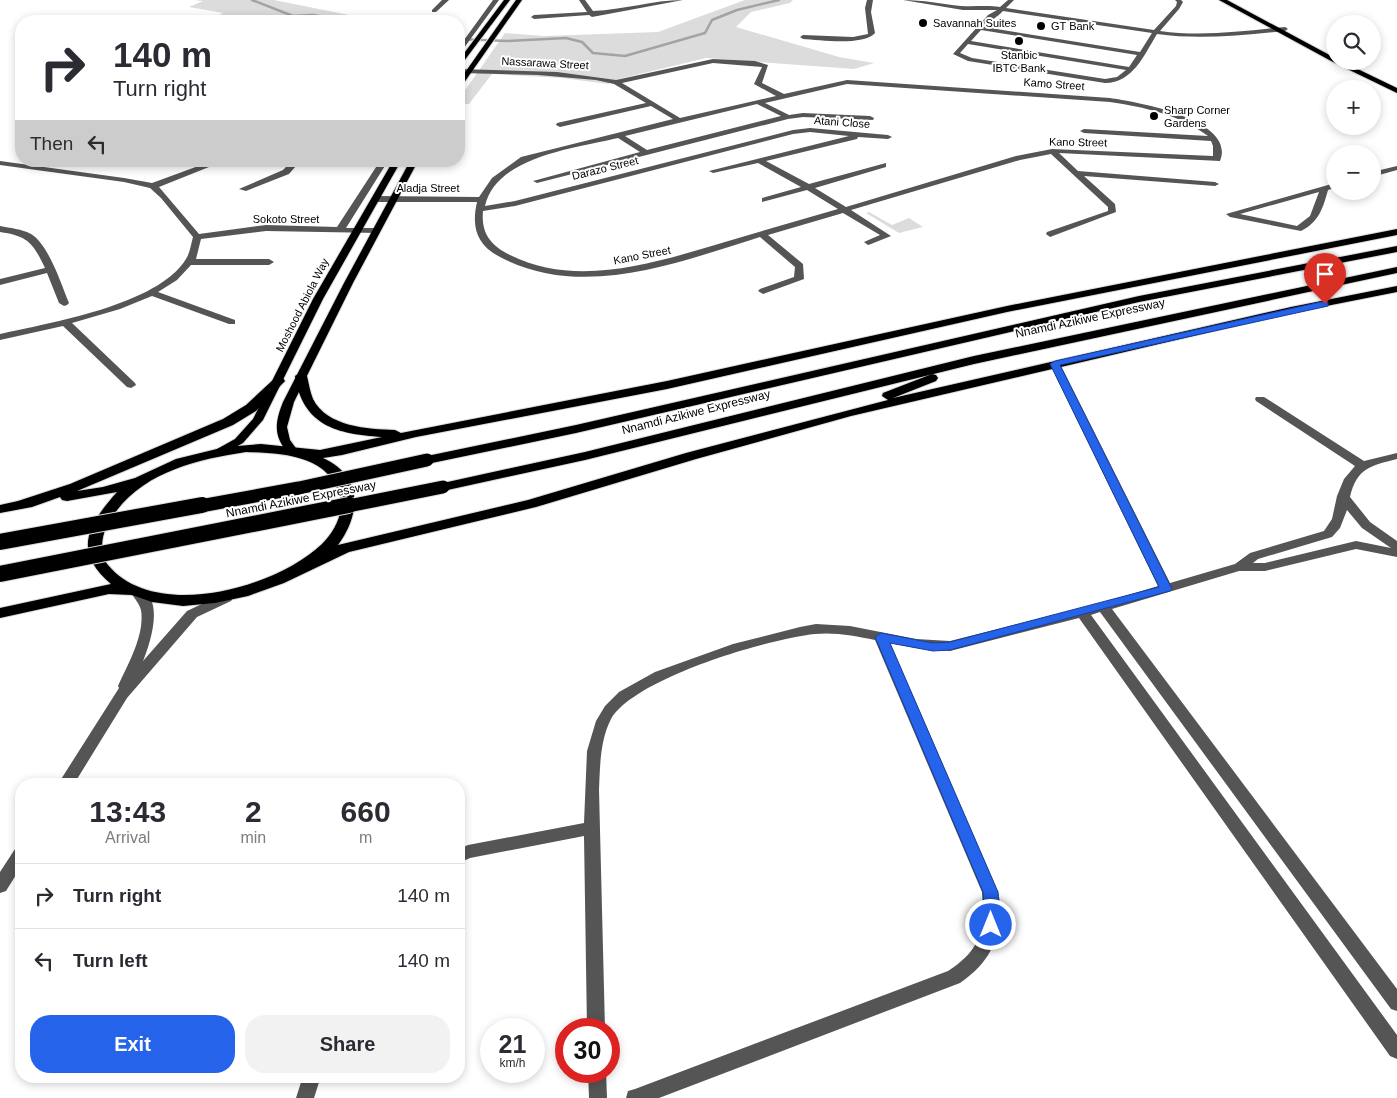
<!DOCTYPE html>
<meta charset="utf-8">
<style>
:root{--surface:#fff;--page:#f2f2f3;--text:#2b2b33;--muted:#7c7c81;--line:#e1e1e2;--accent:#2563eb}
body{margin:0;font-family:Helvetica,sans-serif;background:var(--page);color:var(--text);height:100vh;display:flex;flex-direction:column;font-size:19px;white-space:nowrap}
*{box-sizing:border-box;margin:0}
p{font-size:16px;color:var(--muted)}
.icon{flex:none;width:28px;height:28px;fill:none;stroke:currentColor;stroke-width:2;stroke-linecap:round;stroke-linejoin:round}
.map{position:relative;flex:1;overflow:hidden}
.sheet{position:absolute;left:15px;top:778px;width:450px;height:305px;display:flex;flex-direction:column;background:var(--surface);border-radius:20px;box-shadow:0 2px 8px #0003}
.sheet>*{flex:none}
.hud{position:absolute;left:15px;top:15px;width:450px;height:152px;border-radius:20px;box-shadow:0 2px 8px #0003;background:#fff;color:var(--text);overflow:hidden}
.buttons{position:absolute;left:1326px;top:15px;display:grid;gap:10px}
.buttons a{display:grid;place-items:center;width:55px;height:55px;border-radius:50%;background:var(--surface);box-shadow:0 2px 8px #0003;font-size:25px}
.speed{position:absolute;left:480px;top:1018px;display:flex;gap:10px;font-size:25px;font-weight:700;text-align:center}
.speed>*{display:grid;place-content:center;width:65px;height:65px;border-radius:50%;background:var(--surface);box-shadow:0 2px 8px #0003;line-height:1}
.speed small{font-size:12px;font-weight:400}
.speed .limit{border:8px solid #d22;background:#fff;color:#111}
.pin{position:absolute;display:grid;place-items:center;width:42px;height:42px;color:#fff;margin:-51px -21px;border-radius:50% 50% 50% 0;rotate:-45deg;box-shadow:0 0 5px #0007}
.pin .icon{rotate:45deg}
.me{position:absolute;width:55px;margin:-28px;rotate:0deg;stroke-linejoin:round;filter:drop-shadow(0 0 4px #0008)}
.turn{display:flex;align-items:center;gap:18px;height:105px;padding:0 15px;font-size:22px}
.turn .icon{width:65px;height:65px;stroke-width:2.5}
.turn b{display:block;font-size:35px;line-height:42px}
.then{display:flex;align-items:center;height:48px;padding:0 15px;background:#0003;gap:10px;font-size:19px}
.eta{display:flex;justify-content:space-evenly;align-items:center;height:85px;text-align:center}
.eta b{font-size:30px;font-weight:700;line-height:35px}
.action{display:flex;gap:10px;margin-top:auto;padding:10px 15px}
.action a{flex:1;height:58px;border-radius:20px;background:var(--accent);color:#fff;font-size:20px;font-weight:700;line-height:58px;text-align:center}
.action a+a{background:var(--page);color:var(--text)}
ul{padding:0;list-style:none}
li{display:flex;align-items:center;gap:15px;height:65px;padding:0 15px;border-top:1px solid var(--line)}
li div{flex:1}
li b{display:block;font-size:19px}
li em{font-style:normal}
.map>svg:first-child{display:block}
</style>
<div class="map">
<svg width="1397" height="1098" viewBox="0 0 1397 1098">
<rect width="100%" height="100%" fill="#fff"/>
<!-- green -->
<g fill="#dcdcdc">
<polygon points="194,0 274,0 349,15 425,21 207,21 223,13 189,7 203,1"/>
<polygon points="745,0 793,0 790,3 751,12 736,27 839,57 874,63 854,69 706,58 619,79 608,84 562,78 492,74 469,104 459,104 459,99 505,33 544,36 658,32"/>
<polygon points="869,212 892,225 909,218 923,227 899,233 866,213"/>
</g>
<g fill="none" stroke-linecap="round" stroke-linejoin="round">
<!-- stream -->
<g stroke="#a3a3a3" stroke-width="2.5">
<polyline points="252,0 293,16 313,15 349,21"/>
<polyline points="459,39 507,41 566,38 582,42 593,53 625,56 705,33 712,20 737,10 779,0"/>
</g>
<!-- major casing -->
<g stroke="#dbdbdb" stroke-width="2">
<g id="major">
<polygon points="504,0 510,0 461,65 459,66 459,60"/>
<polygon points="516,0 522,0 461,87 459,88 459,81"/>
<polygon points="1219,0 1227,0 1335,58 1335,61 1341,61 1397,88 1397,93 1333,62"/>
<polygon points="393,161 401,161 323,299 263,420 243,443 225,453 217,453 215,451 217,449 235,439 253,419 313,299"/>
<path d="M410,161H418L353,283L294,402L287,427L290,440L298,451L292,454L288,453C273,436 275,422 283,402L344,283Z"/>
</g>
</g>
<!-- highway casing -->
<g stroke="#dbdbdb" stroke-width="2">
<g id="highway">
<path d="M1397,229V235L1007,312L667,389L416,437L342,455L323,458C363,476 361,514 338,545L528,500L686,453L888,400L882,396L883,393L932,374L936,375L938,378L936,381L893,398L1291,307L1397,286V292L1291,313L851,416L696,459L536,507L349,552L284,583L248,596L215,603L183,606L152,602L132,595L109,594L0,618V608L111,584C72,551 88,525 117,492L67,501L62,500L60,497L32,507L0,513V505L18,501L70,484L223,419L246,405L275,378H283L285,381L256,411L233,425L77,491L103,487L135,478L176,459L225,447L261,444L320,450L382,437C337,434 303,426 295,376L301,372L307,376C309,384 310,392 313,399C327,427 368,429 395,430L401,433L667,381L1007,306ZM246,452C282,453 330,455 340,497C344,514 334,532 322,544C276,588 155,622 108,565C100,555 101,539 106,528C132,475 192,460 246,452Z"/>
<polygon points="1397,246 1397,252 1139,302 576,433 427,464 420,460 427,456 576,425 1139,296"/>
<polygon points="1397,267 1397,273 974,364 585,460 443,491 438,490 436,487 438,484 443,483 585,452 974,356"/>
</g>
</g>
<!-- minor -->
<g fill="#555" fill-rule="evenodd">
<polygon points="442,0 449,0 436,12 432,12 432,10"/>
<polygon points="493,0 499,0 461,52 459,53 459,47"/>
<path d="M579,0H585L593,11C623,10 653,0 683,0L592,17L589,15L534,19L531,17L534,15L587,12Z"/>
<path d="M867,0H873L871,12L875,33C864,46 820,40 803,39L800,37L803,35L853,37L868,34L865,8Z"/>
<path d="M903,0C923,0 942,4 961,6C975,7 987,5 1000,7L1008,0H1014L1006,8L1154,30L1176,6L1177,2L1175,0H1181L1183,2L1179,9L1160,31C1202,37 1243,31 1285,27L1288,29L1285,31C1242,35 1200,40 1157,34C1144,55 1133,83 1105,83L968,61L953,54L988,15L997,10H963ZM1003,11L1152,33L1140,52L984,27C991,19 997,18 1003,11ZM981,30L1137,55L1129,67L971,41ZM968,44L1126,70L1117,77L1105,79L972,58L960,53Z"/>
<polygon points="161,17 165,17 168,21 162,21"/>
<path d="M713,59L755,61L768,65L762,83L784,94L847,80L1110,98C1136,102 1237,119 1220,161L1059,153L1078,171L1215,182L1219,184L1215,186L1084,176L1115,204L1116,212L1050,237L1046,234L1047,232L1108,211V207L1051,154L1020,160L851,210L891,236L871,244L868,245L864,242L880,235L843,213L768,235L803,264L804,279L763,294L758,291L760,289L794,277L795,267L760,237C679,262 585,300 502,258C477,246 471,228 477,202H375L371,199L375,196L479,197L492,178L521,157L673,119L651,106L560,127L556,125L557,123L646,103L614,84L596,80L538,75L459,73V69L557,72L616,80ZM713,63L762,67L754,84L776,96L680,118L622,83ZM847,84L1110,102C1144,107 1180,115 1208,136L1084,129L1080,131L1084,133L1211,141L1213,146V156L1052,149L1016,156L846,207L815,188L886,167V163L809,184L766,161L857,139L858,137L888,139L892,137L888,135L810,128L793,130L515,201L485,206C496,156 577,148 618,138L640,152L533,181L537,183L788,119L803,117L873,120L874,118L870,116L803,113L789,115L765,103ZM757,104L781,116L647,150L625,136ZM810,132L849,136L709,171L713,173L758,163L801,187L762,198V202L807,190L838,209C800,220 762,231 725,242C657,262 578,289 510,255C490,245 481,233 483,211L515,206L793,134Z"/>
<path d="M0,161L124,178L152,183L212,161H224L159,187L199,234L266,225L337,227L380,161H388L346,228H375L379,231L378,233L266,231L201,239L196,259H269L274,262L269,265H191L177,280L158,292L235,320V324H229L152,296L120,309L72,323L135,383L136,385L131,388L127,387L63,326L0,340V334C49,323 158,305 186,259C190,253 191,244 193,237L161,198L150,188L124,182L0,165Z"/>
<polygon points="283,161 292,161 296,166 289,174 246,191 239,189 283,170 287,166"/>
<polygon points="1397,166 1397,170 1372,177 1372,172"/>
<path d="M1335,183V188L1328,190C1323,208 1319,222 1301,231L1230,217L1226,214ZM1319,192L1310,216L1297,226L1240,214Z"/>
<path d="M0,226C10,228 22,229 31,234C49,245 61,284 69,303L67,305L64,306L59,303L47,273L0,285V279L45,268C33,243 28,236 0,232Z"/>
<path d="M1055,361L1060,364L1170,583L1235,564L1250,553L1324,531L1332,519L1337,496L1344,479L1355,466L1256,401L1255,399L1256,397H1264L1364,461L1397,453V459C1370,466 1357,468 1350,497L1370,522L1397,541V557L1356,549L1265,571H1239L1112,609L1397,989V1011L1391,1009L1100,612L1091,615L1397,1035V1059L1390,1056L1079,618L950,651L916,648L890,643L998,892C1002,933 995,959 960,983L659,1098H626L628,1091L635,1089L948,971C981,950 985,930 982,892L875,640C856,636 835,632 815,634C768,639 635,678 611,719C600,740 600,767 599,790L605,1029H587L584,836L470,858L459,863V849L468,845L584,823L587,751L596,721L605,706L619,692L655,672L733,644L800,627L816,624L850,626L916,639L950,641L1102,603L1158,586L1050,364ZM1347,510L1362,528L1391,548L1356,541L1265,563H1253L1258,559L1332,537L1340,528Z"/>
<path d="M138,589C166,596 150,644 143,661L187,611L221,595H231L233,598L231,601L197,617L127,698L74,784H58L119,688L118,686C128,664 145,635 141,610C139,603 135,599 131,593Z"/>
<polygon points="21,847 21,867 6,891 0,893 0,872 15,849"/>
<polygon points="588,1071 606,1071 607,1098 589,1098"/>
<polygon points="303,1076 321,1076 314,1098 296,1098"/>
</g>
<!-- major -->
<use href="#major" fill="#000" fill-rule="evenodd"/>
<!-- highway -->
<use href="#highway" fill="#000" fill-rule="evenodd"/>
<!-- highway-bridge-far1 casing -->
<g stroke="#dbdbdb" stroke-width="15" stroke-linecap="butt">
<g id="highway-bridge-far1">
<polyline points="195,507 299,488 427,460"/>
<polyline points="343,507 443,487"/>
</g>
</g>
<!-- highway-bridge casing -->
<g stroke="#dbdbdb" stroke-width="18" stroke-linecap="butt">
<g id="highway-bridge">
<polyline points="0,542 202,505"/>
<polyline points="0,574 349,505"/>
</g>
</g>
<!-- highway-bridge-far1 -->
<use href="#highway-bridge-far1" stroke="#000" stroke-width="13"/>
<!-- highway-bridge -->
<use href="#highway-bridge" stroke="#000" stroke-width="16"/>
</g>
<!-- route -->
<path fill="#2563eb" stroke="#184099" d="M1325,301L1328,302V306L1060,365L1172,589L1170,591L950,650L933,651L890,643L998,892C999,904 1003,917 997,929L991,931L986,929C983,923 984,901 983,892L875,637L881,633L933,643L950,642L1159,587L1050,364L1055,361Z"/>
<!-- markers -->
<g fill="#000" stroke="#fff" stroke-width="2">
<circle cx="923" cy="23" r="5"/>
<circle cx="1041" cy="26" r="5"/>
<circle cx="1019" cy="41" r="5"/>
<circle cx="1154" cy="116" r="5"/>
</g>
<g text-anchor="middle" stroke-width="4" stroke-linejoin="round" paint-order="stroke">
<!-- far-poi labels -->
<g font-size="11" fill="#000" stroke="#fff" text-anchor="start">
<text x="933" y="27">Savannah Suites</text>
<text x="1051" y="30">GT Bank</text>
<text x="1019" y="59" text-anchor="middle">Stanbic<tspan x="1019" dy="13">IBTC Bank</tspan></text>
<text x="1164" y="114">Sharp Corner<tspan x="1164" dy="13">Gardens</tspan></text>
</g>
<!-- far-street labels -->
<g font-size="11" fill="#000" stroke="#fff">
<text transform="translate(545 63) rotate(3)" y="4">Nassarawa Street</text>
<text transform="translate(1054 84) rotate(4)" y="4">Kamo Street</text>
<text transform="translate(842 122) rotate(4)" y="4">Atani Close</text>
<text transform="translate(1078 142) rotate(1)" y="4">Kano Street</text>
<text transform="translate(605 168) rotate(-14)" y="4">Darazo Street</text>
<text x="428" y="192">Aladja Street</text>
<text x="286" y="223">Sokoto Street</text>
<text transform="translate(642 255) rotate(-11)" y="4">Kano Street</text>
<text transform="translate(302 305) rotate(-63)" y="4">Moshood Abiola Way</text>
</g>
<!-- street labels -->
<g font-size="12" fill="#000" stroke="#fff">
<text transform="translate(1090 318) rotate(-12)" y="4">Nnamdi Azikiwe Expressway</text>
<text transform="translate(696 412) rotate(-14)" y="4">Nnamdi Azikiwe Expressway</text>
<text transform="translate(301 499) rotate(-11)" y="4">Nnamdi Azikiwe Expressway</text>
</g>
</g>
</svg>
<div class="buttons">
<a><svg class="icon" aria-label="search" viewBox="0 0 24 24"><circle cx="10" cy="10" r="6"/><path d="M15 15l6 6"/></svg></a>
<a>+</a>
<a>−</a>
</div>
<div class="speed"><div>21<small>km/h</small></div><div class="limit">30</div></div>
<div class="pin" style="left:1325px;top:304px;background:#d93025"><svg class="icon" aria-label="arrive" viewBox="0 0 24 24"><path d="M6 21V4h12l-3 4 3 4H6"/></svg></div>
<svg class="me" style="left:991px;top:925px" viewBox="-20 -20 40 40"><circle r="17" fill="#2563eb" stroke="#fff" stroke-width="3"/><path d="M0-11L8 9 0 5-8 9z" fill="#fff"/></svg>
<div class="hud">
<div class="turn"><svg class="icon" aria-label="right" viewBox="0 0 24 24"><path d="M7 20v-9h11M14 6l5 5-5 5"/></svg><div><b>140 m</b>Turn right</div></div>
<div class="then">Then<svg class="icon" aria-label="left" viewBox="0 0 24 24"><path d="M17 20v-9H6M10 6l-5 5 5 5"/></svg></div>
</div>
<section class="sheet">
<div class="eta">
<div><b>13:43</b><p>Arrival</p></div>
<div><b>2</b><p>min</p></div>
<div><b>660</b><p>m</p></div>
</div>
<ul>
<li><svg class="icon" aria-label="right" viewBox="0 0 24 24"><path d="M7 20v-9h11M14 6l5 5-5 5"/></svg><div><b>Turn right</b></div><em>140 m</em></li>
<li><svg class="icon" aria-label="left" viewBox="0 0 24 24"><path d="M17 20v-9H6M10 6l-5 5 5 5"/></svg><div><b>Turn left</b></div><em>140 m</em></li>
</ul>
<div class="action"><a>Exit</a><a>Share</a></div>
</section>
</div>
